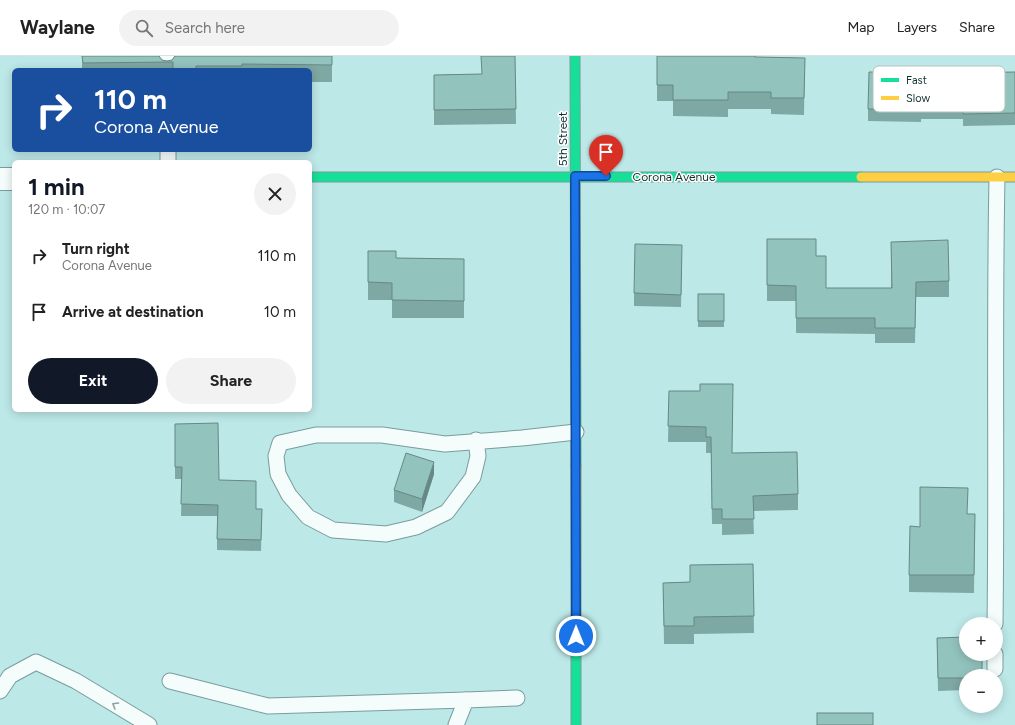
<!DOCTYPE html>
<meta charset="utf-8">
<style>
:root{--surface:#fff;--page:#f2f2f2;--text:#222;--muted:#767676;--line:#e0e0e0;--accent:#111827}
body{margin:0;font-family:Figtree,sans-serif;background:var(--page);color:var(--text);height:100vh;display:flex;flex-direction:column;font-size:15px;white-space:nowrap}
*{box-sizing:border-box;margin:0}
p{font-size:13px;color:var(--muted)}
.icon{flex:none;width:22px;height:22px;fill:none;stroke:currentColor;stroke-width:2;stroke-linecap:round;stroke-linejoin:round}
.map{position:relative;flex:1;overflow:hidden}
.drawer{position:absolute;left:12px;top:104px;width:300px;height:252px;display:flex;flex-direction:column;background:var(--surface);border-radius:6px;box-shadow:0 2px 10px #0003}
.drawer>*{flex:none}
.hud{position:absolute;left:12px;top:12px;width:300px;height:84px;border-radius:6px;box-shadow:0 2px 10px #0003;background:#1a4fa0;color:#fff;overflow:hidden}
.buttons{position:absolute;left:959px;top:561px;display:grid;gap:8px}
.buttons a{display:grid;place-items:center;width:44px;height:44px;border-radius:50%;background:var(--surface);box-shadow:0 2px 10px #0003;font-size:20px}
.pin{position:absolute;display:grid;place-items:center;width:34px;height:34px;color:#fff;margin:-41px -17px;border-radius:50% 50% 50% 0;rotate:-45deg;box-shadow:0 0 4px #0007}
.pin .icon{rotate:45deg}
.me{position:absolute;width:44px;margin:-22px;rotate:0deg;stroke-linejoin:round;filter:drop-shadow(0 0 3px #0008)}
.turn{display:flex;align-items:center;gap:14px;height:84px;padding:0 16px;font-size:18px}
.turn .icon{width:52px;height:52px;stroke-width:2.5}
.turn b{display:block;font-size:28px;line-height:34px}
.round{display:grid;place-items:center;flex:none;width:42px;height:42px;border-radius:21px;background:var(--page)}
.headline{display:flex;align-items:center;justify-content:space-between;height:68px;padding:0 16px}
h1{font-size:24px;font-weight:700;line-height:30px;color:var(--accent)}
.cta{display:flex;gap:8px;margin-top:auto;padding:8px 16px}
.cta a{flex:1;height:46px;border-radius:24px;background:var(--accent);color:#fff;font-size:16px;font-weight:700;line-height:46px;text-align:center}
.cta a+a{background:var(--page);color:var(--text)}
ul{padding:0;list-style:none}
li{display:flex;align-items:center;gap:12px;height:56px;padding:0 16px}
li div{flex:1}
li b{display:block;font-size:15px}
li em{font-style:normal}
header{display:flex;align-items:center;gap:24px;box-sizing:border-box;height:56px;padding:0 20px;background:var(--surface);border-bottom:1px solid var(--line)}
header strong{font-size:19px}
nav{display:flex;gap:22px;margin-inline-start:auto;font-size:14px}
.search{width:280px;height:36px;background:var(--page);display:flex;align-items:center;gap:10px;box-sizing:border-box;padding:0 14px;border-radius:22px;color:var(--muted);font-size:15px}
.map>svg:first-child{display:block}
</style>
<header>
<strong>Waylane</strong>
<div class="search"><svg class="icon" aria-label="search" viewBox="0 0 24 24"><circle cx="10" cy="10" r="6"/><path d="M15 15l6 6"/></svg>Search here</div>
<nav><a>Map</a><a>Layers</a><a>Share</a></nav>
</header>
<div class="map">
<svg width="1015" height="669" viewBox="0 0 1015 669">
<rect width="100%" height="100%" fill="#bde8e8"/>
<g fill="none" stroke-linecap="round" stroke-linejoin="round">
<!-- lane casing -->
<g stroke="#799c9c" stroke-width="17">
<g id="lane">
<polyline points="167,14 167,0"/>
<polyline points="168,94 168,106"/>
<polyline points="476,384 478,400 473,421 447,456 416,471 386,478 333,474 308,461 289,439 278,418 276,400 280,387 316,379 382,379 445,388 522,382 576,376"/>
<path d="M995,568C997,419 994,270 997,121"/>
<polyline points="995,613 995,598"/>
<polyline points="170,625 268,650 466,644"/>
<polyline points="0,635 10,620 36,606 76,625 149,669"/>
<polyline points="456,669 466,644 517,642"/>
</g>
</g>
<!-- street casing -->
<g stroke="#799c9c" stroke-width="24">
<polyline id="street" points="0,123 14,123"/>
</g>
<!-- fast casing -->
<g stroke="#799c9c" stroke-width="11">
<g id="fast">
<polyline points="575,0 576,410"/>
<polyline points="310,121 861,121"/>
<polyline points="576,564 576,669"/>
</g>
</g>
<!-- slow casing -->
<g stroke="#799c9c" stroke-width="11">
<g id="slow">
<polyline points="861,121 1015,121"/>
<polyline points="576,410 576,564"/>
</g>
</g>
<!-- lane -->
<use href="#lane" stroke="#f5fcfc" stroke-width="15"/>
<!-- street -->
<use href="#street" stroke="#f5fcfc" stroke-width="22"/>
<!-- fast -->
<use href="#fast" stroke="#16e098" stroke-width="9"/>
<!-- slow -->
<use href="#slow" stroke="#ffcf43" stroke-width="9"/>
</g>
<!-- wall -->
<g fill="#7ea8a3">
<polygon points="82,0 159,1 162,4 167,5 332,0 332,26 310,26 310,14 82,14"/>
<polygon points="515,0 516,68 434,69 434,19 481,18"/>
<polygon points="657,0 805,2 804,59 771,58 771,53 728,53 728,61 673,60 673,45 657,45"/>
<polygon points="1015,16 1015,69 963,70 963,63 921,63 921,66 868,65 868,53 945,17"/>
<polygon points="767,183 816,200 826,232 891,232 891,186 949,225 949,241 916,241 915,287 875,287 875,278 796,277 796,245 767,245"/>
<polygon points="368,195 396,202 464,203 464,262 392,262 392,244 368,244"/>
<polygon points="682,202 681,251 634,250 634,237"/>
<rect x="698" y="238" width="26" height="33"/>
<polygon points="669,335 700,335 732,397 798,438 798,454 753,455 754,478 722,479 722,468 712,468 711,397 706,397 706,386 668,386"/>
<polygon points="175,368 219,424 256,453 262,453 261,495 217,494 217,460 181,460 182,423 175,423"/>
<polygon points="434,418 422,456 394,446 394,434"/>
<polygon points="967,458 975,458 974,537 909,536 909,519 920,471"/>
<polygon points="753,508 754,577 694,578 694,588 664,588 663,527 690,526"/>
<polygon points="937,582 966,620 966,634 938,635"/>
</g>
<!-- shaded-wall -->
<polygon fill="#678884" points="434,406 434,418 422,456 422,443"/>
<!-- building -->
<g fill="#93c3bd" stroke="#678884">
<polygon points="82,0 159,0 162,4 167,5 172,4 175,0 332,0 332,9 242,8 242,10 196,10 196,14 173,14 173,6 83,7"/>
<polygon points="481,0 515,0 516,53 434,54 434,19 482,18"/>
<polygon points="657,0 755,0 755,1 805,2 804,42 771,42 771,36 728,36 728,44 673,44 673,29 657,29"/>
<polygon points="869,16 945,17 1015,16 1015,57 963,58 963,50 921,51 921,54 868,53"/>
<polygon points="767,183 816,183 816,200 826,200 826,232 892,232 891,186 948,184 949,225 916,226 915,272 875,272 875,262 796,262 796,230 767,229"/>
<polygon points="635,188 682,189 681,239 634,237"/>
<polygon points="368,195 396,195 396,202 464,203 464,245 392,244 392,227 368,226"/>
<rect x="698" y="238" width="26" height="27"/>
<polygon points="700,328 733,328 732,397 797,396 798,438 753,440 754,463 722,463 722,453 712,453 711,381 706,381 706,371 668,370 669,335 700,335"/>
<polygon points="218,367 219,424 256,425 256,453 262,453 261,484 217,483 218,449 181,448 182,411 175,411 175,368"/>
<polygon points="406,397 434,406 422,443 394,434"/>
<polygon points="920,431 968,432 967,458 975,458 974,519 909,519 910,470 920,471"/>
<polygon points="753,508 754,560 694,561 694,570 664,570 663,527 690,526 690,509"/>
<polygon points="966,581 966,598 982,598 982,620 966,620 966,622 938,622 937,582"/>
<rect x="817" y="657" width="56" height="12"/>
</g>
<!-- one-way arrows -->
<defs><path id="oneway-chevron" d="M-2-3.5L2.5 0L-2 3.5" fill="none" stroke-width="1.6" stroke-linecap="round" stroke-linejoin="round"/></defs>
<use stroke="#8ea0a0" href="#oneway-chevron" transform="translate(115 649) rotate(-149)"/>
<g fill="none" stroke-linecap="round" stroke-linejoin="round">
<!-- route casing -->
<g stroke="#114b97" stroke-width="10">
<polyline id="route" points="576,580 575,120 606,120"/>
</g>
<!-- route -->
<use href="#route" stroke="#1a73e8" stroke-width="7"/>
</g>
<g text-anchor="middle" stroke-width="3" stroke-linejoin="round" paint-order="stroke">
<!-- street labels -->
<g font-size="12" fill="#0f3030" stroke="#fff">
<text transform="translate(563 83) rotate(-90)" y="4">5th Street</text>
<text x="674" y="125">Corona Avenue</text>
</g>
</g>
<!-- legend -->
<rect x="873" y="10" width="132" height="46" rx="6" fill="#fff" stroke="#b7c1c1" stroke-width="1"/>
<rect x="881" y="22" width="18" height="4" fill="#16e098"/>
<rect x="881" y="40" width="18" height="4" fill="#ffcf43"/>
<g font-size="11" fill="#0f3030">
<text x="906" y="28">Fast</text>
<text x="906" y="46">Slow</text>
</g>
</svg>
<div class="buttons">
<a>+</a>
<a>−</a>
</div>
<div class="pin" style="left:606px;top:120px;background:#d93025"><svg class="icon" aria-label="arrive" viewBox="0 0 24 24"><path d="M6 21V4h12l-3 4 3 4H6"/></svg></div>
<svg class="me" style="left:576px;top:580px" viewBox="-20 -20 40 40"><circle r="17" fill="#1a73e8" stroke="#fff" stroke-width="3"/><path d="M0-11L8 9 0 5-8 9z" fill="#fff"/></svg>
<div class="hud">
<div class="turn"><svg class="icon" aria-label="right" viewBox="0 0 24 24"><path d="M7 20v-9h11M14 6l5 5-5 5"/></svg><div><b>110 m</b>Corona Avenue</div></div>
</div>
<section class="drawer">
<div class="headline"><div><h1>1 min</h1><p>120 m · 10:07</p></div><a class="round"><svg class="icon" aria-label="close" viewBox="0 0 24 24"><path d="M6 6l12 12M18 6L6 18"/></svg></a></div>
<ul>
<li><svg class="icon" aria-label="right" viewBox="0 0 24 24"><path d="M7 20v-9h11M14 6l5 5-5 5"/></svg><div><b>Turn right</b><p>Corona Avenue</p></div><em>110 m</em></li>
<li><svg class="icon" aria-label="arrive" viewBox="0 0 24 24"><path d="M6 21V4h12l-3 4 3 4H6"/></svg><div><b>Arrive at destination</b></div><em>10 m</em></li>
</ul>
<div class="cta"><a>Exit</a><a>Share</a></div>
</section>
</div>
